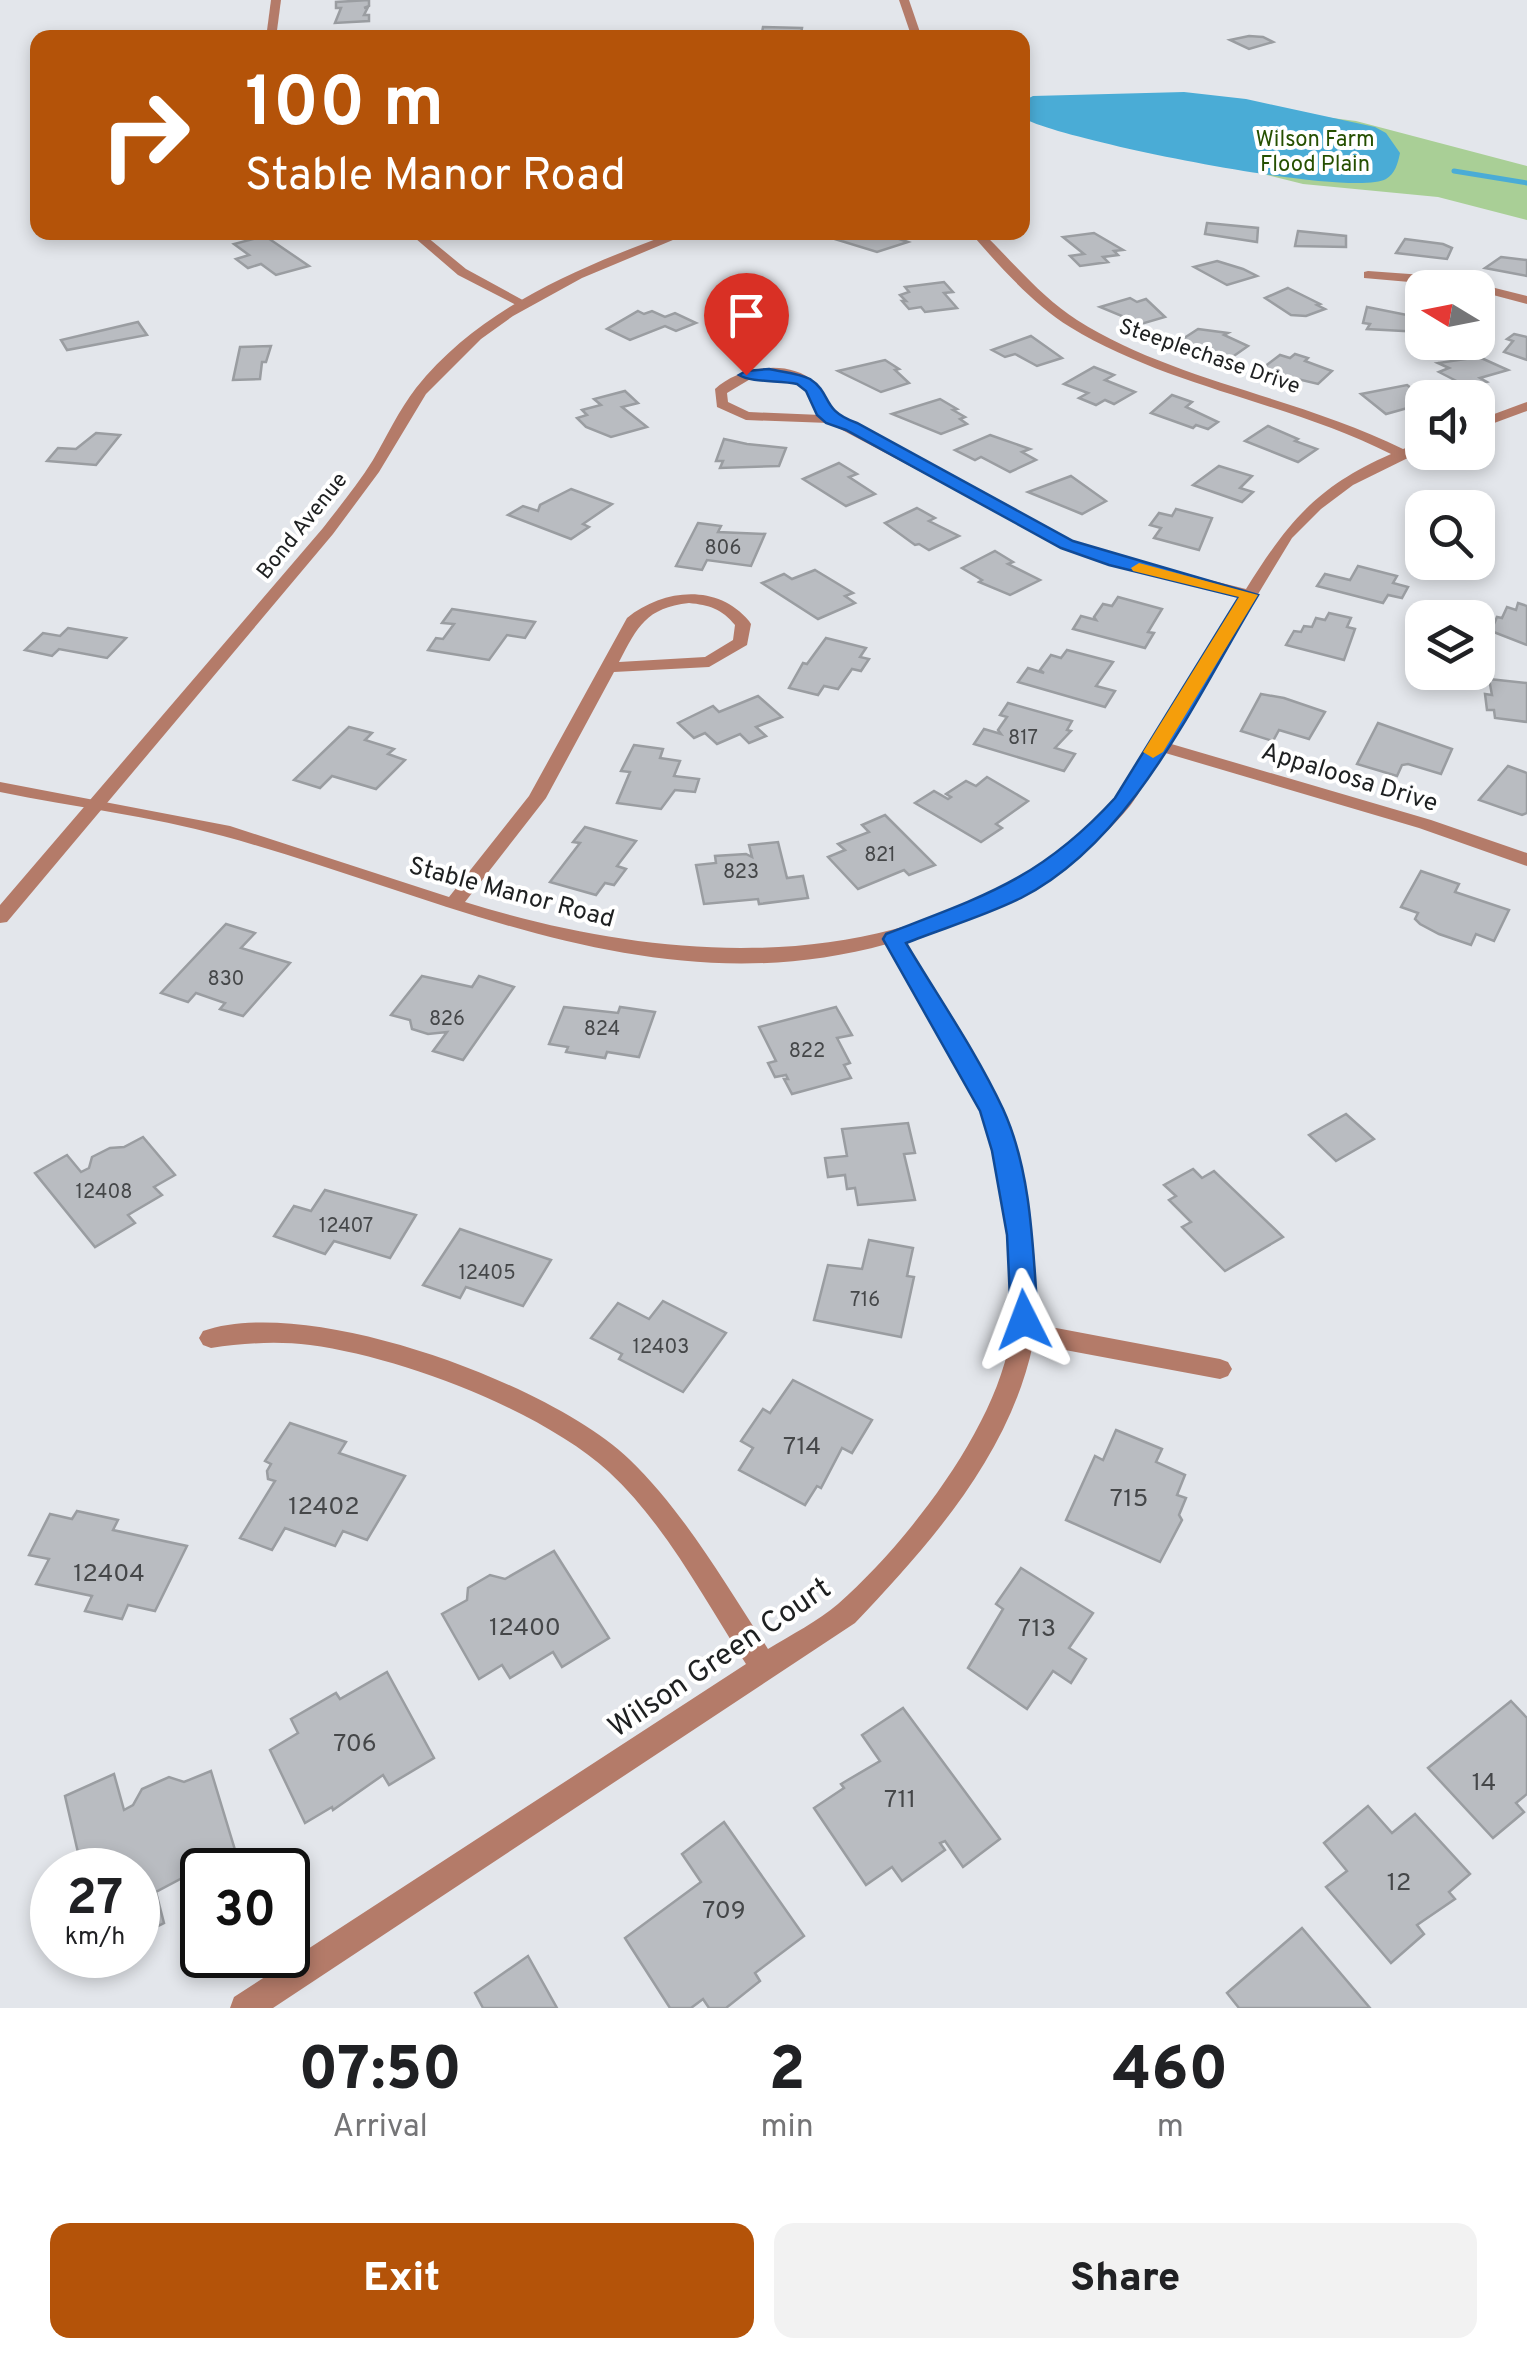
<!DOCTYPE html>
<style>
:root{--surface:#fff;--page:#f2f2f2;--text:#202124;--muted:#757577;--accent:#b45309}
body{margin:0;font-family:Overpass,sans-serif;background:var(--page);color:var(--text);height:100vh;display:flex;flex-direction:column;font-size:38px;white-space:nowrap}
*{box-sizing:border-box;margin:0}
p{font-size:32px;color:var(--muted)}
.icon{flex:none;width:55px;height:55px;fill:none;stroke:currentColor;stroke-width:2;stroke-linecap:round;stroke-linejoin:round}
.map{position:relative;height:2008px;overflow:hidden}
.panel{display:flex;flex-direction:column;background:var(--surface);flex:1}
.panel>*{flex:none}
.banner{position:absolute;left:30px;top:30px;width:1000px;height:210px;border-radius:20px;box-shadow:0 5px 15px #0003;background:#b45309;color:#fff;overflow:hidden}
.needle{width:65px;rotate:280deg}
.buttons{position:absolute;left:1405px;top:270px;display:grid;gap:20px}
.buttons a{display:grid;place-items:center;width:90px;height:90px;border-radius:20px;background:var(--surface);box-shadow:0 5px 15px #0003;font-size:50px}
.speed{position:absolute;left:30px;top:1848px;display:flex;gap:20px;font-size:50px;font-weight:700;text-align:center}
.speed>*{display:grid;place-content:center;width:130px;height:130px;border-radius:50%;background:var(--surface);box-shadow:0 5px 15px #0003;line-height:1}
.speed small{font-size:25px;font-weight:400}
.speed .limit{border:5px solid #111;border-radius:15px;background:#fff;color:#111}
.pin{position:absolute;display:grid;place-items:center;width:85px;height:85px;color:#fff;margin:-102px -42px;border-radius:50% 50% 50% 0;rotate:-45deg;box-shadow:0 0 10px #0007}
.pin .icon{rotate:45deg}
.me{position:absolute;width:110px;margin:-55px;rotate:357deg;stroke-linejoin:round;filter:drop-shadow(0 0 8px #0008)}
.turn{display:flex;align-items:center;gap:35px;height:210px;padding:0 50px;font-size:45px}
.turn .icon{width:130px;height:130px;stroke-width:2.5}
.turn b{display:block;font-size:70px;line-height:85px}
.eta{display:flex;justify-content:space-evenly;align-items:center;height:170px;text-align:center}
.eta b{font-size:60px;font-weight:800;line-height:70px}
.primary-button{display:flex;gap:20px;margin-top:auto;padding:20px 50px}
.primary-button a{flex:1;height:115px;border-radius:20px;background:var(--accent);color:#fff;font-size:40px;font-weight:800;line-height:115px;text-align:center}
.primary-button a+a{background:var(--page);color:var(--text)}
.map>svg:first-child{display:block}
</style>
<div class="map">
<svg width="1527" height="2008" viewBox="0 0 1527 2008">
<rect width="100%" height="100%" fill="#e3e6eb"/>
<!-- green -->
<polygon fill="#a9cf96" points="1252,108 1356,121 1527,166 1527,220 1438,197 1303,184 1220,163"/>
<!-- water -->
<path fill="#4aacd6" d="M1184,92L1246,99L1375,127L1386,133L1400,153C1398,163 1395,174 1386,179C1351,199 1060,140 1023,118V101L1033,96Z"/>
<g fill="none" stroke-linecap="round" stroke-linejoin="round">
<!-- stream -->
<polyline stroke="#4aacd6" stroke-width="5" points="1454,171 1527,183"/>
</g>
<!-- building -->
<g fill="#b9bcc1" stroke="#9a9da1" stroke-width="2.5">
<polygon points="369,0 369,6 364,8 368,7 364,15 369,15 369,21 335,23 341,8 336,8 336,2"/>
<polygon points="763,27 802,28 801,34 789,34 788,38 761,38"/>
<polygon points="1249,36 1263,37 1273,42 1249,49 1230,40"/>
<polygon points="1207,223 1258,228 1257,242 1205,234"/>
<polygon points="1298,231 1346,236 1346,247 1295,246"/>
<polygon points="879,232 908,242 877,252 838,240 848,237 845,232"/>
<polygon points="1094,233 1123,250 1114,251 1118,255 1103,257 1108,262 1080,266 1070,256 1084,254 1063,237"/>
<polygon points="265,236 309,266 276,275 261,264 248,268 236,259 249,255 234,244"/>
<polygon points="1405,239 1443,244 1452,248 1447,259 1396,253"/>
<polygon points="1501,257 1527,260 1527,276 1485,268"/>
<polygon points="1217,261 1243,269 1257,276 1227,285 1194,267"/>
<polygon points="944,282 953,292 944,293 957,308 925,312 921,307 909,309 902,301 906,301 900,295 909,292 905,287"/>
<polygon points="1288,288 1320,304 1317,305 1325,309 1306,316 1291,315 1265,298"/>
<polygon points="1130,298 1137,302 1146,299 1165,317 1141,324 1100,307"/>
<polygon points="1367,307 1422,318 1421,332 1367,329 1370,324 1363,323"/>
<polygon points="638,311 644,314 652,311 665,317 675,313 696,323 676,331 665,326 630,340 607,329"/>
<polygon points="138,322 147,335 67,350 61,340"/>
<polygon points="1198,329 1228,333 1224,335 1248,346 1231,358 1178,342"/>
<polygon points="1514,334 1527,337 1527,360 1504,352 1513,341 1507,339"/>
<polygon points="1031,336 1062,358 1037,366 1015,354 1005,357 992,350"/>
<polygon points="271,346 266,362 262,362 260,379 233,380 240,347"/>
<polygon points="1295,354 1308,358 1305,361 1332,371 1318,384 1260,370 1280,355 1290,358"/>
<polygon points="1479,357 1508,370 1480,378 1487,382 1470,388 1439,372 1449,368 1438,363"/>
<polygon points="885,360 899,369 895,370 909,383 881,392 838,371"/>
<polygon points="1094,367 1114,375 1105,380 1135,392 1114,404 1105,400 1096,405 1079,398 1088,393 1064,384"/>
<polygon points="1407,385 1424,398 1422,404 1386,414 1361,394"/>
<polygon points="625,391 638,403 622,407 647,427 611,437 586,427 577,418 587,415 582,410 601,405 594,399"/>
<polygon points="1172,395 1192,402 1186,407 1218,422 1208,429 1196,425 1193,428 1151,413"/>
<polygon points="940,399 957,409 953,410 965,417 960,419 967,424 941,434 892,414"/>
<polygon points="1268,426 1298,439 1295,441 1317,449 1298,462 1245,441"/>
<polygon points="96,433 120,435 96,465 47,461 58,448 76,449"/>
<polygon points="990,435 1030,449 1022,452 1036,460 1010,472 981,457 975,460 955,450"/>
<polygon points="724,439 747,444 786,448 779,466 720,468 723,461 716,461"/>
<polygon points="839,463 857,474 849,477 875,494 846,506 803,479"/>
<polygon points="1219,466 1252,476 1240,488 1253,492 1242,502 1193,485"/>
<polygon points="1071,476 1106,501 1082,514 1028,492"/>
<polygon points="571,489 612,504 583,524 589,527 571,539 508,515 523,506 538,511 540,505"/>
<polygon points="917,508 935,518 929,521 959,536 929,550 919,544 915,545 885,523"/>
<polygon points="1176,509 1212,518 1199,550 1154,538 1161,528 1150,525 1159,513 1172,516"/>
<polygon points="698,523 721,526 718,532 765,534 751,566 707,560 702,570 676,566"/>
<polygon points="995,551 1013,562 1008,564 1040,580 1010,595 979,582 982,580 962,568"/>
<polygon points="1358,566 1397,576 1393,583 1408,587 1402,598 1388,595 1383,603 1317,586 1325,574 1350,580"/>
<polygon points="815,570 853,593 845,596 855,603 818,619 762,583 784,574 792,579"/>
<polygon points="1118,597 1162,609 1148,632 1154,633 1145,648 1073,629 1081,616 1096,620 1094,617 1103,604 1112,606"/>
<polygon points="1518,603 1527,606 1527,645 1491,631 1497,617 1502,618 1507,607 1516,610"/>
<polygon points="452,609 535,622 525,638 507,635 489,660 428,650 436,638 443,639 454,624 442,623"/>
<polygon points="1329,613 1351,618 1347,627 1355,629 1344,660 1286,645 1294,631 1301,632 1304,626 1312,627 1316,618 1325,620"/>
<polygon points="68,628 126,638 107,658 59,649 52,656 25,650 43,633 60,636"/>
<polygon points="826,638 866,648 860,657 869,659 861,671 852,669 838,689 824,686 818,695 789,688 803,663 807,664"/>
<polygon points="1067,650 1113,662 1096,686 1115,691 1105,707 1018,682 1028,668 1044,673 1040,670 1051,655 1061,658"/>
<polygon points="1489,679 1527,683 1527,722 1495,718 1494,710 1487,710 1485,694 1492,695"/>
<polygon points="1261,694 1284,698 1325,712 1309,739 1279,730 1273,741 1241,731"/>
<polygon points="758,696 782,717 756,727 766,736 749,743 740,734 717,744 705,733 694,738 678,723 713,706 719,712"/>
<polygon points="1008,703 1072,721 1067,730 1071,731 1055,748 1075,754 1064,771 974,744 984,729 1001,734 998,730 1007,717 1000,715"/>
<polygon points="1378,723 1452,749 1441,774 1408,764 1402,765 1397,776 1357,764"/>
<polygon points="349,727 372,733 365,740 394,749 388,754 405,760 376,789 332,776 320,788 294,780"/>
<polygon points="634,745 663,749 660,758 680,761 674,776 699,779 695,792 675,790 661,809 617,803 630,772 621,771"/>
<polygon points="1508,766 1527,773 1527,813 1522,815 1479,800"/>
<polygon points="987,777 1028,801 996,824 1002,828 981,842 915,803 934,791 948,799 951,797 946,794 966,781 976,786"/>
<polygon points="885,815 935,865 909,875 904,870 858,889 828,857 845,850 838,844 869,832 862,825"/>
<polygon points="585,827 636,841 617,866 626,869 614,885 605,883 596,895 550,882 580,843 573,842"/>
<polygon points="778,842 787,878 803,876 808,898 759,904 758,899 704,904 696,865 716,863 715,856 746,854 752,857 749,845"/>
<polygon points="1421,871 1459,884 1455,892 1509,910 1494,941 1476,934 1471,945 1439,934 1420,924 1415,919 1418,913 1401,907"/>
<polygon points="226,924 255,933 241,948 290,963 243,1016 220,1009 225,1003 196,993 188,1002 161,993"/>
<polygon points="422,976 472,987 479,976 514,987 463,1060 433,1051 447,1032 428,1034 412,1029 410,1020 391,1015"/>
<polygon points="564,1007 618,1013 620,1007 655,1012 639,1057 607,1052 605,1058 566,1052 568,1047 549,1044"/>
<polygon points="836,1007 852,1035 837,1038 850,1063 844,1065 851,1078 792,1094 784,1079 788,1079 786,1075 775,1077 768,1063 776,1061 759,1027"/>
<polygon points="1346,1114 1374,1139 1336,1161 1309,1135"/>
<polygon points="908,1123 915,1153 904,1154 915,1200 858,1205 855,1188 847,1189 845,1175 828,1177 825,1158 847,1156 842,1129"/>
<polygon points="143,1137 175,1175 154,1187 162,1195 128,1215 135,1223 95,1247 35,1173 67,1155 81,1172 89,1168 92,1157 110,1148 124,1147"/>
<polygon points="1193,1169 1202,1178 1214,1171 1283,1237 1225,1271 1182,1227 1191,1222 1169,1200 1176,1196 1164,1185"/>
<polygon points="325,1190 416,1215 390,1258 334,1241 325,1254 274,1236 294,1206 311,1211"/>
<polygon points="460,1229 551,1260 523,1306 466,1287 460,1298 423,1285"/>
<polygon points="869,1240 913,1248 907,1276 914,1277 901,1337 814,1320 828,1265 862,1269"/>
<polygon points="663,1301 726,1333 683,1392 619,1359 622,1354 591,1338 618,1303 649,1319"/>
<polygon points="793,1380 872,1420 852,1453 842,1448 821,1488 817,1486 805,1505 739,1470 753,1448 741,1441 763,1409 770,1413"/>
<polygon points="290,1423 346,1442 339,1453 405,1476 367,1540 343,1531 335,1546 285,1528 272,1550 240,1538 275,1481 268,1479 267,1471 271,1464 265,1461"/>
<polygon points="1116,1430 1162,1449 1156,1462 1185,1475 1177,1495 1186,1498 1179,1515 1182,1520 1160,1562 1066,1520 1095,1456 1103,1460"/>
<polygon points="77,1511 118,1520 113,1530 187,1546 155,1611 128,1605 122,1619 85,1611 92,1596 36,1584 49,1559 29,1555 50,1514 72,1519"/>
<polygon points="554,1551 609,1638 562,1667 553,1652 510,1678 502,1665 479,1679 442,1614 467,1600 468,1588 490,1575 505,1579"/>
<polygon points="1021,1568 1093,1613 1069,1648 1086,1659 1071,1683 1053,1671 1027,1709 968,1668 1003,1609 996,1604"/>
<polygon points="387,1672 434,1758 389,1785 383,1775 333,1810 332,1807 305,1823 270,1750 298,1733 291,1719 336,1693 340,1699"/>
<polygon points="1511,1701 1527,1718 1527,1794 1516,1803 1524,1812 1493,1838 1428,1768"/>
<polygon points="903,1708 1000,1839 963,1867 945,1841 940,1843 945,1850 902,1881 892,1867 866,1885 814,1808 844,1788 841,1784 880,1761 862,1735"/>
<polygon points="211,1771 235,1850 156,1892 164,1923 138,1936 138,1870 82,1870 65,1796 114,1774 124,1810 133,1805 142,1789 169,1777 184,1782"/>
<polygon points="1368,1806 1392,1833 1415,1814 1470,1874 1449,1892 1455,1899 1417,1925 1424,1934 1391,1963 1326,1887 1347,1871 1324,1843"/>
<polygon points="724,1822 804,1936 755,1973 760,1981 726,2008 709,2008 703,1999 691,2008 670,2008 625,1938 701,1882 682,1854"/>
<polygon points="1302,1928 1370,2008 1239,2008 1227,1993"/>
<polygon points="528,1956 557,2008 483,2008 475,1993"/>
</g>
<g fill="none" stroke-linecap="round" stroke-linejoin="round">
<!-- minor -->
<g fill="#b47b69" fill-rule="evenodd">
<polygon points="271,0 281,0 276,38 266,38"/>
<polygon points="408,232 421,232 466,269 530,304 520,307 458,275"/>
<path d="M970,232H982C1013,262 1041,297 1077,320C1173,381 1299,397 1403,449L1422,442V451L1353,485L1321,509L1292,538L1168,743L1431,820L1527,853V866L1419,828L1162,752C1152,769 1142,790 1130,806C1075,873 986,917 904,939C938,996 978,1051 1003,1113C1027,1172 1040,1261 1035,1324L1220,1359L1228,1362L1232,1369L1228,1376L1220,1379L1033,1344C1010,1454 931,1543 855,1623L273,2008H230L234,1997L746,1664C704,1599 666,1525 609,1472C541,1410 401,1357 310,1345C277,1341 244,1343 211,1348L203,1345L199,1338L203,1331C309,1294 551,1384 629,1459C686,1514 725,1584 768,1649C791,1635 818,1621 838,1604C906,1544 994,1431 1010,1340C1021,1279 1005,1174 983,1116C961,1055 921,1000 887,944C653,1009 443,896 223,836C150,816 74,807 0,792V782L230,826L449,897L529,796L627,618C663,589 717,583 749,621L751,624L747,645L709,667L614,672L546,798L465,902C648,959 861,978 1030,870C1060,850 1095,826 1117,797C1129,782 1138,762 1149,745C1179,697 1210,647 1241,598L1110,564L1062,547L829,423L746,420L717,407L715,389C738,367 789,358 814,382C824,391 828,406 837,416L1072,541L1120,558L1246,589C1288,522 1316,487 1391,454C1288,402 1168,387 1070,327C1032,303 999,266 970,232ZM777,376C803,380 808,394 821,415L749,412L728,402L727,393L752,378ZM689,603C709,605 722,609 735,625L733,640L705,657L619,662C638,626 646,608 689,603Z"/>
<polygon points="1368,271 1451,277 1527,296 1527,304 1478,291 1478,288 1364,278 1364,272"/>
<polygon points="1527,402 1527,411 1478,429 1478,420"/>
</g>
<!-- tertiary -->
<g fill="#b47b69" fill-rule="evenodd">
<polygon points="899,0 909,0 922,38 912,38"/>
<path d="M675,232H692L582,278L513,316L481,339L426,394L379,472L333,534L7,922L0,923V905L323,528C340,506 358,484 373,460C387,436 399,410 416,388C481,307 580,267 675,232Z"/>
</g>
</g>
<!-- route -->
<path fill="#1a73e8" stroke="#114b97" stroke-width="2.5" d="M769,369C782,372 799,373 810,379C833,394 820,410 857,423L1073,541L1258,595C1195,699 1133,841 1021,898C985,916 944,928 906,943C938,997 976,1051 1003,1109C1032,1172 1033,1251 1038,1320L1034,1328L1024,1331L1015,1328L1011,1320L1007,1235L992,1151L980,1111L883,939L886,934C984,896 1041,879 1115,798L1239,597L1109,565L1061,548L846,430L826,423L817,415L806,391L797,384C780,380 752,383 739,375L746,371Z"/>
<!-- slow -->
<polygon fill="#f59e0b" points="1139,563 1258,595 1163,752 1153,758 1143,752 1239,597 1133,571 1131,568"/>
<g text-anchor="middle" stroke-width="8" stroke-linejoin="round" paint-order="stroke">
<!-- number labels -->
<g font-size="20" fill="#454749">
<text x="723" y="554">806</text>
<text x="1023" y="744">817</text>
<text x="880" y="861">821</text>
<text x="741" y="878">823</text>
<text x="226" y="985">830</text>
<text x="447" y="1025">826</text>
<text x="602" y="1035">824</text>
<text x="807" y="1057">822</text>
<text x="104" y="1198">12408</text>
<text x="346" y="1232">12407</text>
<text x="487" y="1279">12405</text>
<text x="865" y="1306">716</text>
<text x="661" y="1353">12403</text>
</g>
<!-- far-park labels -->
<g font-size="22" fill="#265001" stroke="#fff">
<text x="1315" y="146">Wilson Farm<tspan x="1315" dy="25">Flood Plain</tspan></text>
</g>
<!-- far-street labels -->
<g font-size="22" fill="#1e2021" stroke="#fff">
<text transform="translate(1210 355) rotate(19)" y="8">Steeplechase Drive</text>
<text transform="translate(301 525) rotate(-51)" y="8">Bond Avenue</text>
</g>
<!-- street labels -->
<g font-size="25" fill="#1e2021" stroke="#fff">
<text transform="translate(1350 776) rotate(17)" y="9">Appaloosa Drive</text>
<text transform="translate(512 891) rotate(15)" y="9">Stable Manor Road</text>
</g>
<!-- near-number labels -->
<g font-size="25" fill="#454749">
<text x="802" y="1454">714</text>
<text x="1129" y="1506">715</text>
<text x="324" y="1514">12402</text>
<text x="109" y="1581">12404</text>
<text x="525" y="1635">12400</text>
<text x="1037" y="1636">713</text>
<text x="355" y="1751">706</text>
<text x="1484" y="1790">14</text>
<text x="900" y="1807">711</text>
<text x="1399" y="1890">12</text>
<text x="724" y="1918">709</text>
</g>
<!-- near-street labels -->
<g font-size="30" fill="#1e2021" stroke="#fff">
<text transform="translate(719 1657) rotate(-34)" y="10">Wilson Green Court</text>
</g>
</g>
</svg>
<div class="buttons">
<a><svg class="needle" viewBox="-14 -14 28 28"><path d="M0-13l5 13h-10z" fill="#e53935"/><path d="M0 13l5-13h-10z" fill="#757577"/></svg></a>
<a><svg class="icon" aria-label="sound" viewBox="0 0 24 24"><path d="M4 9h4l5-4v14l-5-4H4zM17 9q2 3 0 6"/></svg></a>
<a><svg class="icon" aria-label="search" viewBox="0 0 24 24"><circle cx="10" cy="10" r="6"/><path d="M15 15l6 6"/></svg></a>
<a><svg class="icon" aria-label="layers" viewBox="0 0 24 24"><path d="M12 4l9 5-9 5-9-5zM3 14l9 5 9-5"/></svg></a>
</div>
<div class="speed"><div>27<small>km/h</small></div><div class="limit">30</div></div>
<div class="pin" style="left:746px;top:375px;background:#d93025"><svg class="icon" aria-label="arrive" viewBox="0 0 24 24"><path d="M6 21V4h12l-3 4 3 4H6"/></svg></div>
<svg class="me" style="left:1024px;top:1320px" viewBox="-20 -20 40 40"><path d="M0-17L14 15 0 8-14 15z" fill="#1a73e8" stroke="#fff" stroke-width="4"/></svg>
<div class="banner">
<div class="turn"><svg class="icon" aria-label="right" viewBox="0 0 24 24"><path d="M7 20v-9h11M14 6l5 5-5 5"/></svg><div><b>100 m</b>Stable Manor Road</div></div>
</div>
</div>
<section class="panel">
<div class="eta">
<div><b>07:50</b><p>Arrival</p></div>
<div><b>2</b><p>min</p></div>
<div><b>460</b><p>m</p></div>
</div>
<div class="primary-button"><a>Exit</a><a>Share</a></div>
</section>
